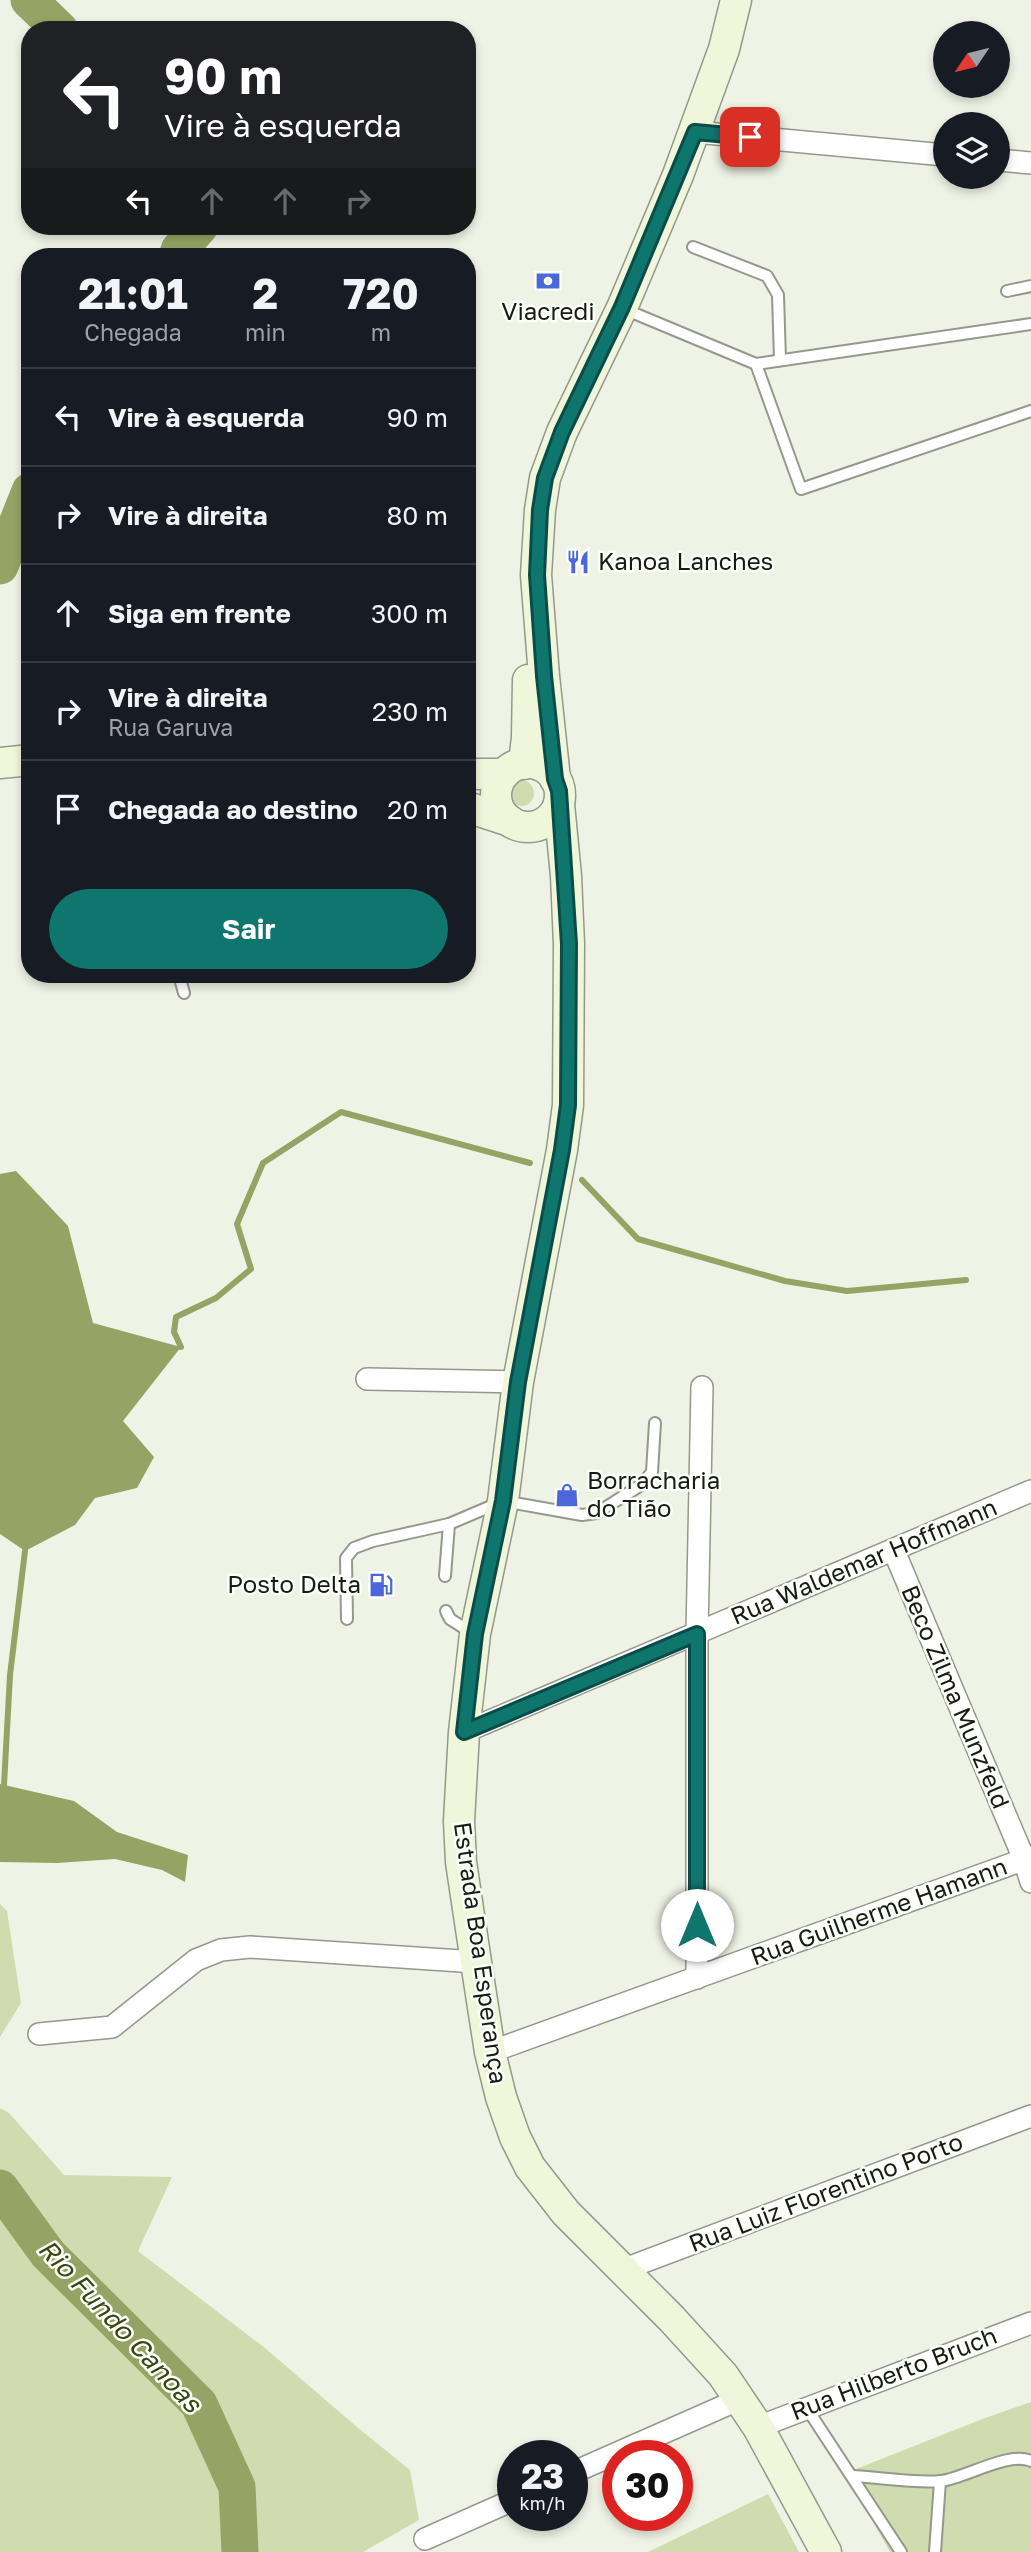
<!DOCTYPE html>
<html lang="pt">
<meta charset="utf-8">
<style>
:root{--surface:#171b24;--page:#20242c;--text:#f1f3f6;--muted:#9ea1a6;--line:#363941;--accent:#0f766e}
body{margin:0;font-family:"Golos Text",sans-serif;background:var(--page);color:var(--text);height:100vh;display:flex;flex-direction:column;font-size:26px;white-space:nowrap}
*{box-sizing:border-box;margin:0}
p{font-size:23px;color:var(--muted)}
.icon{flex:none;width:38px;height:38px;fill:none;stroke:currentColor;stroke-width:2;stroke-linecap:round;stroke-linejoin:round}
.map{position:relative;flex:1;overflow:hidden}
.side{position:absolute;left:21px;top:248px;width:455px;height:735px;display:flex;flex-direction:column;background:var(--surface);border-radius:28px;box-shadow:0 4px 10px #0003}
.side>*{flex:none}
.hud{position:absolute;left:21px;top:21px;width:455px;height:214px;border-radius:28px;box-shadow:0 4px 10px #0003;background:#202124;color:#fff;overflow:hidden}
.needle{width:46px;rotate:235deg}
.buttons{position:absolute;left:933px;top:21px;display:grid;gap:14px}
.buttons a{display:grid;place-items:center;width:77px;height:77px;border-radius:50%;background:var(--surface);box-shadow:0 4px 10px #0003;font-size:35px}
.speed{position:absolute;left:497px;top:2440px;display:flex;gap:14px;font-size:35px;font-weight:700;text-align:center}
.speed>*{display:grid;place-content:center;width:91px;height:91px;border-radius:50%;background:var(--surface);box-shadow:0 4px 10px #0003;line-height:1}
.speed small{font-size:18px;font-weight:400}
.speed .limit{border:10px solid #d22;background:#fff;color:#111}
.pin{position:absolute;display:grid;place-items:center;width:60px;height:60px;color:#fff;margin:-30px;border-radius:14px;box-shadow:0 4px 10px #0006}
.me{position:absolute;width:77px;margin:-38px;rotate:0deg;stroke-linejoin:round;filter:drop-shadow(0 0 5px #0008)}
.turn{display:flex;align-items:center;gap:24px;height:147px;padding:0 28px;font-size:32px}
.turn .icon{width:91px;height:91px;stroke-width:2.5}
.turn b{display:block;font-size:49px;line-height:60px}
.lanes{display:flex;align-items:center;height:66px;padding:0 28px;background:#0003;justify-content:center;gap:35px;direction:ltr}
.lanes .off{opacity:.35}
.eta{display:flex;justify-content:space-evenly;align-items:center;height:119px;text-align:center}
.eta b{font-size:42px;font-weight:700;line-height:49px}
.primary-button{display:flex;gap:14px;margin-top:auto;padding:14px 28px}
.primary-button a{flex:1;height:80px;border-radius:42px;background:var(--accent);color:#fff;font-size:28px;font-weight:700;line-height:80px;text-align:center}
ul{padding:0;list-style:none}
li{display:flex;align-items:center;gap:21px;height:98px;padding:0 28px;border-top:2px solid var(--line)}
li div{flex:1}
li b{display:block;font-size:26px}
li em{font-style:normal}
.map>svg:first-child{display:block}
</style>
<div class="map">
<svg width="1031" height="2552" viewBox="0 0 1031 2552">
<rect width="100%" height="100%" fill="#eff3e5"/>
<!-- green -->
<g fill="#d0dbaf">
<circle cx="521" cy="793" r="13"/>
<polygon points="0,1904 7,1911 21,2003 0,2037"/>
<polygon points="0,2108 9,2113 64,2175 172,2177 138,2251 265,2348 357,2427 410,2470 419,2520 363,2552 0,2552"/>
<polygon points="1031,2402 1031,2552 890,2552 846,2473 985,2418"/>
<polygon points="768,2494 799,2552 648,2552"/>
</g>
<!-- water -->
<g fill="#95a464">
<polygon points="16,1171 68,1226 93,1323 181,1347 123,1421 154,1457 137,1488 95,1498 75,1525 25,1551 0,1534 0,1174"/>
<polygon points="0,1784 74,1801 117,1832 188,1855 185,1882 162,1870 115,1859 57,1863 0,1862"/>
</g>
<g fill="none" stroke-linecap="round" stroke-linejoin="round">
<!-- stream -->
<g stroke="#95a464" stroke-width="6">
<polyline points="582,1180 638,1239 785,1281 847,1291 966,1280"/>
<polyline points="181,1347 174,1332 176,1317 216,1298 251,1269 237,1224 263,1163 341,1112 530,1163"/>
<polyline points="4,1785 10,1675 25,1551"/>
</g>
<!-- river -->
<g stroke="#95a464" stroke-width="37">
<polyline points="29,0 60,30"/>
<polyline points="177,257 179,250 200,226"/>
<polyline points="0,566 30,491"/>
<polyline points="0,2188 48,2254 199,2404 237,2487 240,2552"/>
</g>
<!-- lane casing -->
<g stroke="#95988c" stroke-width="14">
<g id="lane">
<polyline points="693,247 767,276 778,295 780,360"/>
<polyline points="1007,291 1031,286"/>
<polyline points="624,309 756,364 1031,324"/>
<polyline points="756,364 801,489 1031,411"/>
<polyline points="179,975 184,993"/>
<polyline points="445,1576 449,1524"/>
<polyline points="446,1611 450,1619 472,1633"/>
<polyline points="347,1619 346,1558 354,1548 373,1541 449,1524 503,1501 582,1515 597,1513 641,1485 652,1472 655,1423"/>
<polyline points="806,2407 901,2552"/>
<path d="M852,2476C877,2477 918,2484 941,2481C965,2478 1009,2451 1031,2461"/>
<polyline points="935,2552 940,2481"/>
</g>
</g>
<!-- street casing -->
<g stroke="#95988c" stroke-width="24">
<g id="street">
<polyline points="695,132 945,155"/>
<polyline points="998,160 1031,163"/>
<polyline points="367,1379 518,1382"/>
<polyline points="894,1551 1024,1859 1031,1882"/>
<polyline points="464,1732 1031,1491"/>
<polyline points="697,1978 697,1634 702,1387"/>
<polyline points="39,2034 112,2027 196,1960 221,1950 250,1947 476,1962"/>
<polyline points="490,2052 1031,1857"/>
<polyline points="622,2270 1031,2116"/>
<polyline points="758,2427 1031,2323"/>
<polyline points="572,2473 740,2399"/>
<polyline points="425,2539 513,2500"/>
</g>
</g>
<!-- secondary casing -->
<g stroke="#95988c" stroke-width="33">
<g id="secondary">
<polyline points="0,763 30,760"/>
<circle cx="528" cy="795" r="32"/>
<polyline points="524,764 527,737 528,680"/>
<polyline points="467,774 504,774"/>
<polyline points="555,779 544,676 536,575 540,510 545,478 562,432 622,308 678,175 724,49 736,0"/>
<polyline points="559,804 566,876 569,944 568,1105 562,1150 518,1382 503,1501 475,1634 464,1732 459,1821 461,1862 476,1962 490,2052 501,2097 515,2137 530,2167 566,2213 672,2319 723,2375 758,2427 826,2552"/>
<polyline points="467,807 510,821"/>
</g>
</g>
<!-- lane -->
<use href="#lane" stroke="#fff" stroke-width="10"/>
<!-- street -->
<use href="#street" stroke="#fff" stroke-width="21"/>
<!-- secondary -->
<use href="#secondary" stroke="#f0f6da" stroke-width="30"/>
</g>
<g fill="none" stroke-linecap="round" stroke-linejoin="round">
<!-- route casing -->
<g stroke="#0a4d48" stroke-width="18">
<polyline id="route" points="697,1925 697,1634 464,1732 475,1634 503,1501 518,1382 562,1150 568,1105 569,944 559,791 555,779 544,676 537,575 540,510 545,478 562,432 622,307 695,132 750,137"/>
</g>
<!-- route -->
<use href="#route" stroke="#0f766e" stroke-width="12"/>
</g>
<!-- icons -->
<defs>
<g id="bank-bare" transform="scale(1.89)"><path d="M-6-4H6V4H-6ZM0-2.3a2.3 2.3 0 1 0 0 4.6a2.3 2.3 0 1 0 0-4.6Z" fill="#4b67db" stroke="#fdfff9" stroke-width="2.5" paint-order="stroke"/></g>
<g id="restaurant-bare" transform="scale(1.89)"><path d="M-5-6h1v4h1v-4h1v4h1v-4h1v5L-1.5 .5V6h-2V.5L-5-1ZM5-6V6H3V1.5H1.5Q1.5-4 5-6Z" fill="#4b67db" stroke="#fdfff9" stroke-width="2.5" paint-order="stroke"/></g>
<g id="shop-bare" transform="scale(1.89)"><path d="M-5-2.5h2.3a2.7 3.5 0 0 1 5.4 0H5L5.5 6h-11ZM-1.5-2.5h3a1.5 2.3 0 0 0-3 0Z" fill="#4b67db" stroke="#fdfff9" stroke-width="2.5" paint-order="stroke"/></g>
<g id="fuel-bare" transform="scale(1.89)"><path d="M-5.5-6h7V0h2V4h1.3V-2.5L3-4.5l.8-.8L6-3V5H2.5V1h-1V6h-7ZM-4.2-4.7v3.2H.2V-4.7Z" fill="#4b67db" stroke="#fdfff9" stroke-width="2.5" paint-order="stroke"/></g>
</defs>
<g fill-rule="evenodd">
<use href="#bank-bare" x="548" y="281"/>
<use href="#restaurant-bare" x="578" y="562"/>
<use href="#shop-bare" x="567" y="1495"/>
<use href="#fuel-bare" x="381" y="1585"/>
</g>
<g text-anchor="middle" stroke-width="5" stroke-linejoin="round" paint-order="stroke">
<!-- poi labels -->
<g font-size="24" fill="#191a15" stroke="#fdfff9" text-anchor="start">
<text x="548" y="320" text-anchor="middle">Viacredi</text>
<text x="598" y="570">Kanoa Lanches</text>
<text x="587" y="1489">Borracharia<tspan x="587" dy="28">do Tião</tspan></text>
<text x="361" y="1593" text-anchor="end">Posto Delta</text>
</g>
<!-- street labels -->
<g font-size="24" fill="#191a15" stroke="#fdfff9">
<text transform="translate(864 1562) rotate(-23)" y="8">Rua Waldemar Hoffmann</text>
<text transform="translate(955 1697) rotate(67)" y="8">Beco Zilma Munzfeld</text>
<text transform="translate(879 1912) rotate(-20)" y="8">Rua Guilherme Hamann</text>
<text transform="translate(480 1953) rotate(82)" y="8">Estrada Boa Esperança</text>
<text transform="translate(826 2193) rotate(-21)" y="8">Rua Luiz Florentino Porto</text>
<text transform="translate(894 2374) rotate(-21)" y="8">Rua Hilberto Bruch</text>
</g>
<!-- water labels -->
<g font-size="26" font-style="italic" fill="#3b4414" stroke="#fdfff9">
<text transform="translate(120 2326) rotate(47)" y="9">Rio Fundo Canoas</text>
</g>
</g>
</svg>
<div class="buttons">
<a><svg class="needle" viewBox="-14 -14 28 28"><path d="M0-13l5 13h-10z" fill="#e53935"/><path d="M0 13l5-13h-10z" fill="#9ea1a6"/></svg></a>
<a><svg class="icon" aria-label="layers" viewBox="0 0 24 24"><path d="M12 4l9 5-9 5-9-5zM3 14l9 5 9-5"/></svg></a>
</div>
<div class="speed"><div>23<small>km/h</small></div><div class="limit">30</div></div>
<div class="pin" style="left:750px;top:137px;background:#d93025"><svg class="icon" aria-label="arrive" viewBox="0 0 24 24"><path d="M6 21V4h12l-3 4 3 4H6"/></svg></div>
<svg class="me" style="left:697px;top:1925px" viewBox="-20 -20 40 40"><circle r="19" fill="#fff"/><path d="M0-13L10 11 0 6-10 11z" fill="#0f766e"/></svg>
<div class="hud">
<div class="turn"><svg class="icon" aria-label="left" viewBox="0 0 24 24"><path d="M17 20v-9H6M10 6l-5 5 5 5"/></svg><div><b>90 m</b>Vire à esquerda</div></div>
<div class="lanes"><svg class="icon" aria-label="left" viewBox="0 0 24 24"><path d="M17 20v-9H6M10 6l-5 5 5 5"/></svg><svg class="icon off" aria-label="ahead" viewBox="0 0 24 24"><path d="M12 20V5M6 11l6-6 6 6"/></svg><svg class="icon off" aria-label="ahead" viewBox="0 0 24 24"><path d="M12 20V5M6 11l6-6 6 6"/></svg><svg class="icon off" aria-label="right" viewBox="0 0 24 24"><path d="M7 20v-9h11M14 6l5 5-5 5"/></svg></div>
</div>
<section class="side">
<div class="eta">
<div><b>21:01</b><p>Chegada</p></div>
<div><b>2</b><p>min</p></div>
<div><b>720</b><p>m</p></div>
</div>
<ul>
<li><svg class="icon" aria-label="left" viewBox="0 0 24 24"><path d="M17 20v-9H6M10 6l-5 5 5 5"/></svg><div><b>Vire à esquerda</b></div><em>90 m</em></li>
<li><svg class="icon" aria-label="right" viewBox="0 0 24 24"><path d="M7 20v-9h11M14 6l5 5-5 5"/></svg><div><b>Vire à direita</b></div><em>80 m</em></li>
<li><svg class="icon" aria-label="ahead" viewBox="0 0 24 24"><path d="M12 20V5M6 11l6-6 6 6"/></svg><div><b>Siga em frente</b></div><em>300 m</em></li>
<li><svg class="icon" aria-label="right" viewBox="0 0 24 24"><path d="M7 20v-9h11M14 6l5 5-5 5"/></svg><div><b>Vire à direita</b><p>Rua Garuva</p></div><em>230 m</em></li>
<li><svg class="icon" aria-label="arrive" viewBox="0 0 24 24"><path d="M6 21V4h12l-3 4 3 4H6"/></svg><div><b>Chegada ao destino</b></div><em>20 m</em></li>
</ul>
<div class="primary-button"><a>Sair</a></div>
</section>
</div>
